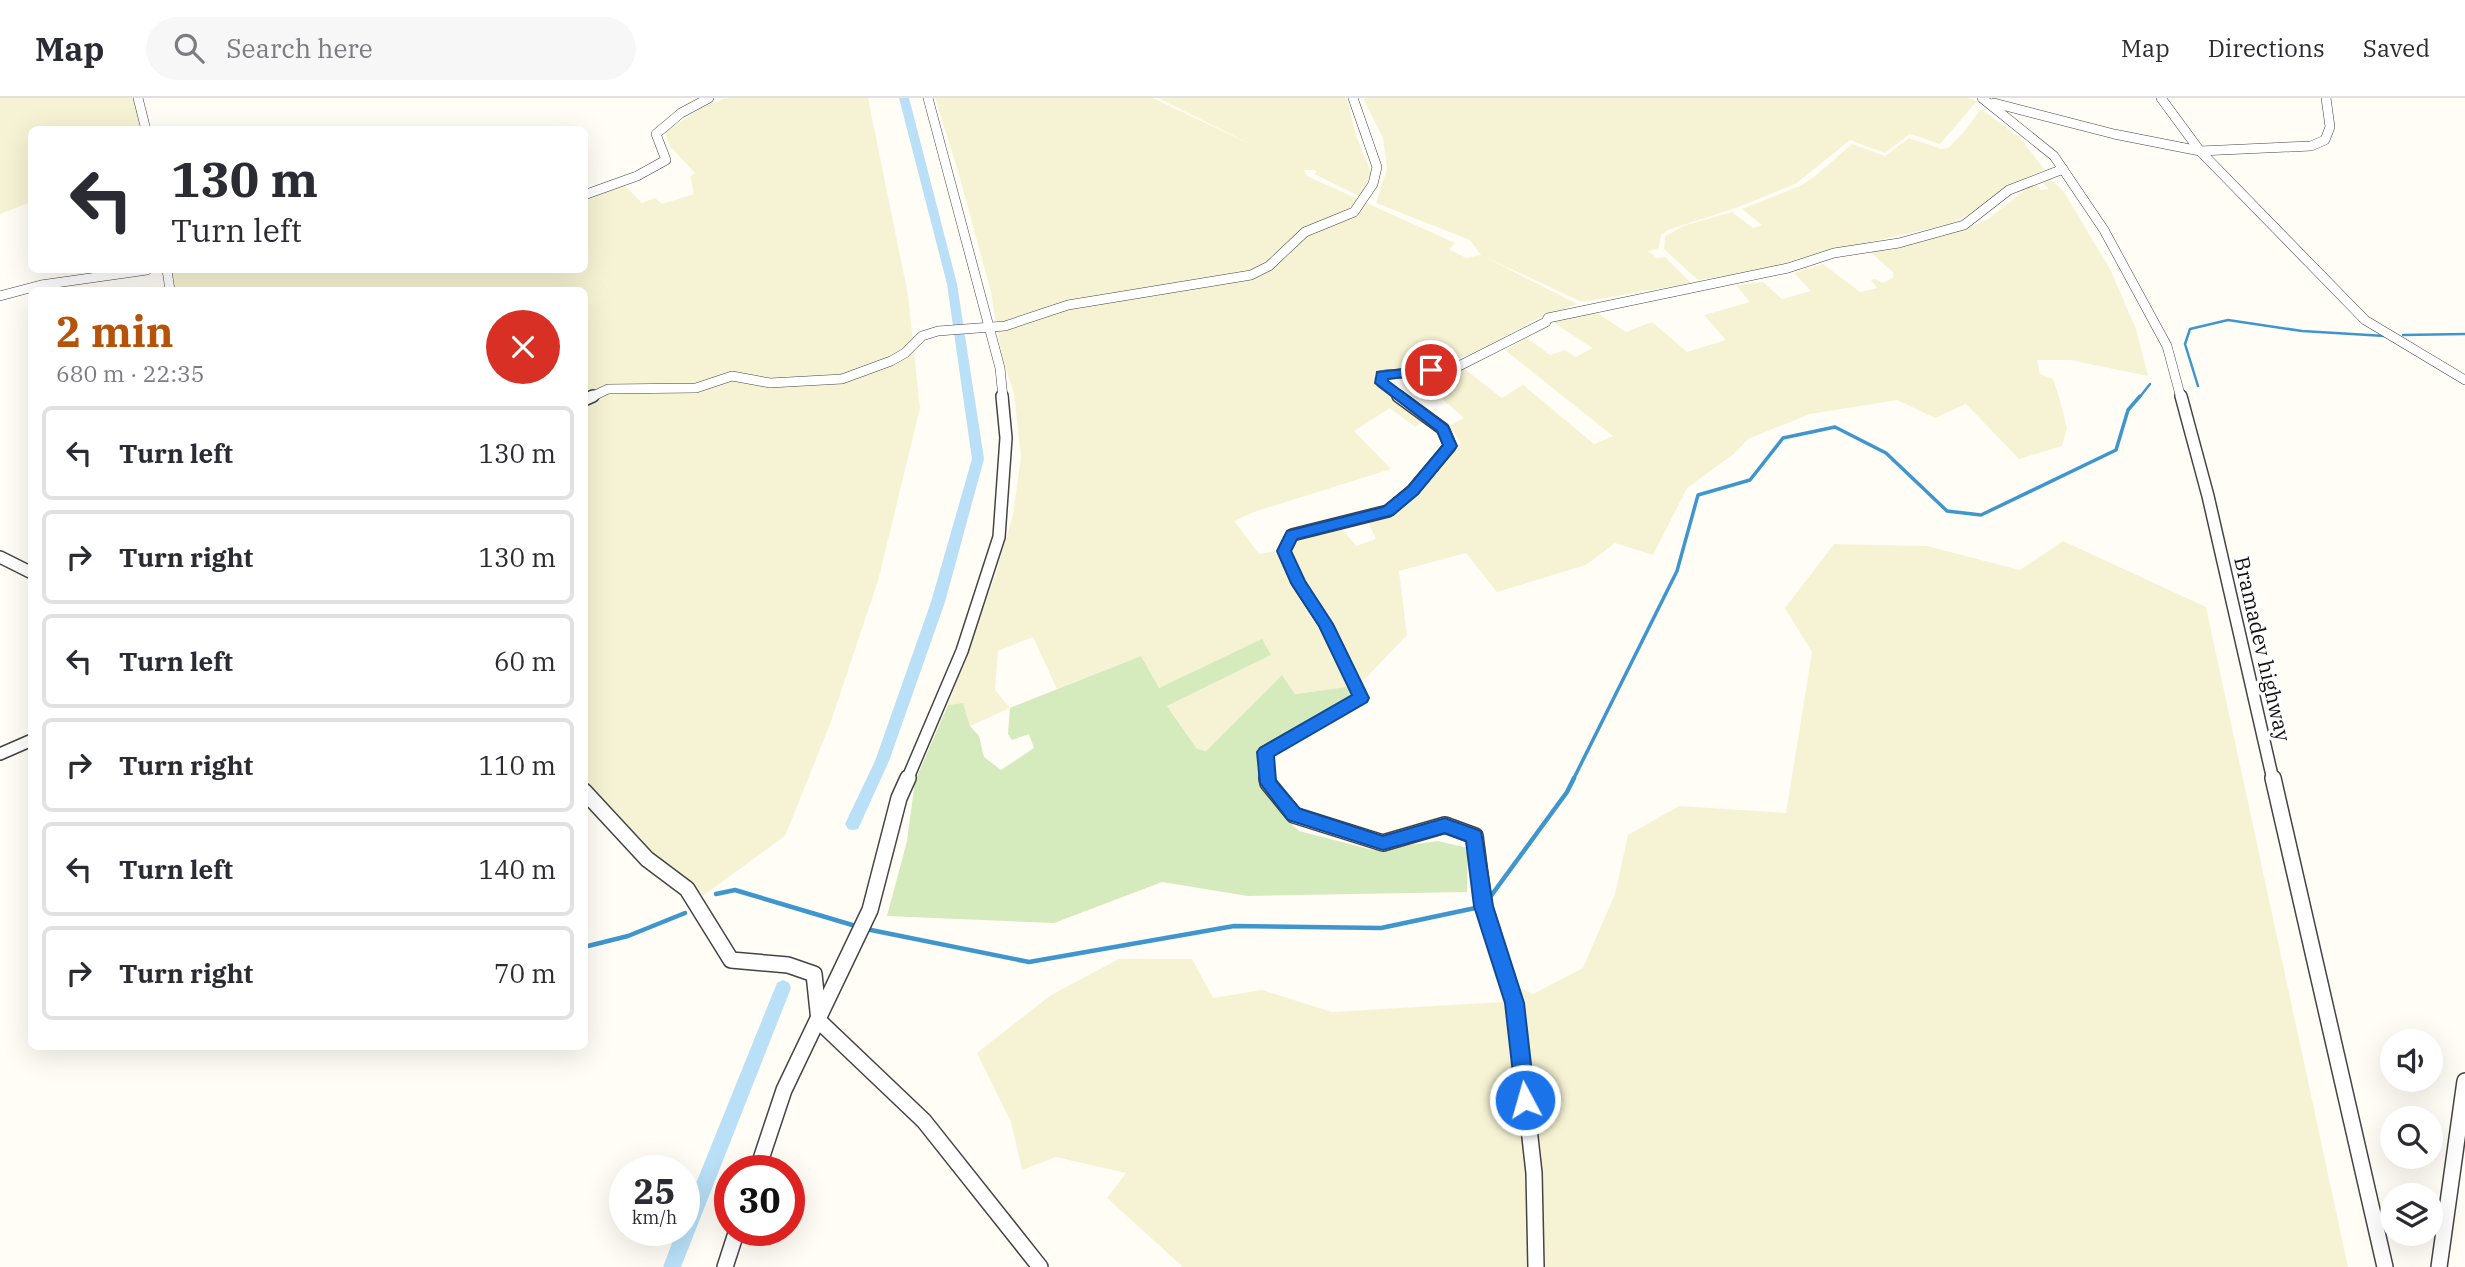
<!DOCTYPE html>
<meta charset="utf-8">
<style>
:root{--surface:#fff;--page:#f7f7f7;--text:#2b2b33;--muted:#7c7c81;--line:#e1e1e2;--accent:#b45309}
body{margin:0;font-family:"IBM Plex Serif",serif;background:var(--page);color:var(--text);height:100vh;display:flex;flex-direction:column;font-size:26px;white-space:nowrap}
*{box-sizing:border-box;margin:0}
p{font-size:23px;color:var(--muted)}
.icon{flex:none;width:38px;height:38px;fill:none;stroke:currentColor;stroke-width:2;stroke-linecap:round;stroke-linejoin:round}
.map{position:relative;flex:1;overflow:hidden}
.details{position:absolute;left:28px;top:189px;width:560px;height:763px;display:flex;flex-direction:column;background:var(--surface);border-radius:10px;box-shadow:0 7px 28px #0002}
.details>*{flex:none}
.top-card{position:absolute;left:28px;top:28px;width:560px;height:147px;border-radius:10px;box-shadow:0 7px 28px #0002;background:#fff;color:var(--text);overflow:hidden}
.fabs{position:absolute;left:2380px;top:931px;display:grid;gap:14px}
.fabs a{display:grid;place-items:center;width:63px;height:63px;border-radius:50%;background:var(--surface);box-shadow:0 7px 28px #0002;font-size:35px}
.speed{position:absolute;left:609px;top:1057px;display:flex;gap:14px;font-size:35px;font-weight:700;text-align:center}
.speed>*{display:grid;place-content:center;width:91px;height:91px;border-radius:50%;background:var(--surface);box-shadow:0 7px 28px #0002;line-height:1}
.speed small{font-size:18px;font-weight:400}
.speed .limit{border:10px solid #d22;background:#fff;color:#111}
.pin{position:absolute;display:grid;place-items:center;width:60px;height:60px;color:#fff;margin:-30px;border:4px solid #fff;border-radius:50%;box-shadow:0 2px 7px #0007}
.me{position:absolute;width:77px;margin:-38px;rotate:354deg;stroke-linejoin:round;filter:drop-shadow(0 0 5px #0008)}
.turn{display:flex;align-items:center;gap:24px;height:147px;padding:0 28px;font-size:32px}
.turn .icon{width:91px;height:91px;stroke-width:2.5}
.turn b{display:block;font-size:49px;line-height:60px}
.round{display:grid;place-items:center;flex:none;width:74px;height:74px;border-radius:37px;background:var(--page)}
.headline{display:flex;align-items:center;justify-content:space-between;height:119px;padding:0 28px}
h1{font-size:42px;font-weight:800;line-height:52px;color:var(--accent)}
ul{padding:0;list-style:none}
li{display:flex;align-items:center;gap:21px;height:94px;margin:0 14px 10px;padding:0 14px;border:4px solid var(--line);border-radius:10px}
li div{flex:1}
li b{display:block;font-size:26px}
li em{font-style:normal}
header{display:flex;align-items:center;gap:42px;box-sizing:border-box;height:98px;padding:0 35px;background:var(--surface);border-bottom:2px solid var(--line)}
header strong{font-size:33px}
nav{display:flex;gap:38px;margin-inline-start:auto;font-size:24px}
.search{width:490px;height:63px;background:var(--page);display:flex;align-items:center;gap:18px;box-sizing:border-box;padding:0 24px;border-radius:38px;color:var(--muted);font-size:26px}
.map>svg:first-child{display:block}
</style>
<header>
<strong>Map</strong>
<div class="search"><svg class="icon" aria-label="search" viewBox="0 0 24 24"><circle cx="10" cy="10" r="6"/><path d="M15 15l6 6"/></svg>Search here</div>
<nav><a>Map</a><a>Directions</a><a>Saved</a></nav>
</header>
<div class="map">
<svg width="2465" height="1169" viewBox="0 0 2465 1169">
<rect width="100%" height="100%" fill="#fffdf5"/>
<!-- farmland -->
<g fill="#f6f3d4">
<polygon points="0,0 134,0 140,31 32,32 31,104 0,116"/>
<polygon points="726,0 868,0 908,197 920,310 878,483 830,626 785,738 704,797 639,742 585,683 584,192 176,192 172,172 584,172 585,101 623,86 642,105 655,100 662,106 694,96 690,78 695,75 669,47 665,34 703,9"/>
<polygon points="935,0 1153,0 1256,49 1158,0 1347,0 1356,38 1371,74 1361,99 1314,76 1317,74 1315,72 1304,72 1307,78 1455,145 1449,151 1466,160 1481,157 1470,142 1376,105 1387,71 1383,40 1364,2 1365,0 1968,0 1977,3 1940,46 1910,36 1885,55 1850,42 1797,85 1736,110 1668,132 1661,137 1659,150 1648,153 1657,160 1665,159 1691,185 1582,204 1485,159 1577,206 1539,220 1476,254 1434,269 1373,276 1381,288 1425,322 1415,329 1390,310 1354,333 1391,371 1254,414 1234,423 1259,456 1275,453 1354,588 1295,596 1282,577 1206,653 1197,651 1167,608 1271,557 1158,590 1141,558 1057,591 1033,539 998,553 995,592 1010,610 970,628 963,605 948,607 995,478 1013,417 1021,359 1014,296 1001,255 991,194 958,73"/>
<polygon points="1981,11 2020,40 2044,71 2007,90 1975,113 1950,126 1808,158 1759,173 1698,182 1664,151 1665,138 1683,128 1732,114 1753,130 1762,127 1742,111 1800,88 1814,79 1852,46 1885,58 1909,40 1942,51 1948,50 1963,35"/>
<polygon points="2049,79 2064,94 2110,171 2136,231 2148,278 2070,262 2037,262 2040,276 2053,281 2060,302 2067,330 2062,348 2019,361 1966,306 1935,320 1897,302 1810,316 1748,341 1735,355 1687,390 1653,457 1615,445 1586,467 1497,494 1466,455 1399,473 1407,537 1362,584 1288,453 1297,441 1341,429 1356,448 1376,441 1367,422 1405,409 1420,394 1438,367 1461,345 1449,328 1464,320 1415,277 1462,269 1502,300 1523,287 1594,346 1613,338 1505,252 1527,240 1550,257 1565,252 1576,259 1592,250 1553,224 1593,212 1626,234 1652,224 1687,254 1726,242 1704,217 1750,204 1736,187 1763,184 1782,201 1811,193 1794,175 1823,166 1860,194 1877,190 1871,182 1875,181 1883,185 1894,179 1893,174 1870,154 1966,131 1988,121 2034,85 2041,92 2049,91 2040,82"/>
<polygon points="2063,443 2206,509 2348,1169 1183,1169 1107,1100 1126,1075 1056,1059 1022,1072 1011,1024 977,955 1051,897 1119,861 1192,861 1213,900 1262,892 1332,914 1502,904 1501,881 1533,896 1583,870 1615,796 1628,737 1679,708 1786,715 1812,554 1785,510 1834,446 1927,448 2020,472"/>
</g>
<!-- green -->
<polygon fill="#d5ebbd" points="1262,541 1271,557 1167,608 1197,651 1206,653 1282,577 1295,596 1354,588 1356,599 1261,652 1265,683 1284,719 1299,733 1373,752 1438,743 1468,750 1467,794 1248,798 1162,784 1054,825 887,818 907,743 915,683 948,607 963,605 970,628 979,638 984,659 1001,672 1034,650 1029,636 1012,642 1008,636 1010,610 1141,558 1159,590"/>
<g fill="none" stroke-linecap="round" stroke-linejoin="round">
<!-- stream-far2 -->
<g stroke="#3f96cf" stroke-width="2.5">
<polyline points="2403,237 2465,236"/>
<polyline points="2198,288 2185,246 2190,231 2228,222 2302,233 2385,238"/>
<polyline points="2139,300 2150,286"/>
</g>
<!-- stream-far1 -->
<polyline stroke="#3f96cf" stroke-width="3.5" points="1573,682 1677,473 1698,397 1750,382 1783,340 1835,329 1886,355 1947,413 1981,417 2116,352 2128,312 2140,298"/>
<!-- stream -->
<g stroke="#3f96cf" stroke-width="4.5">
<polyline points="716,796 735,792 859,829"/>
<polyline points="1488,802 1567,694 1574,680"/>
<polyline points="866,831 1029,864 1234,828 1381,830 1480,809"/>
<polyline points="584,849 628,838 685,815"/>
</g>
<!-- canal -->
<g fill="#b9e0f7" fill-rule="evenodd">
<polygon points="899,0 909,0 957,186 984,361 945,504 889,663 858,731 853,732 848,731 845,726 875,663 931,504 972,361 947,186"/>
<polygon points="783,882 789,885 791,890 681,1169 663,1169 677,1132 684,1132 684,1115 775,890 777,885"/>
</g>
<!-- minor-far2 casing -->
<g stroke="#444" stroke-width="10">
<g id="minor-far2">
<polyline points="138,0 146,32"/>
<polyline points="928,0 1000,270 1003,300"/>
<polyline points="1982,0 2054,58 2104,132 2167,248 2181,300"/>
<polyline points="2161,0 2200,53 2365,222 2465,282"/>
<polyline points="1994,5 2114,36 2200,53 2311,48 2325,42 2330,29 2326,0"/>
<polyline points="584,97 637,78 666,62 656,36 681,15 709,0"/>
<polyline points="167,172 170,192"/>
<polyline points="0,198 41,187 147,172"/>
<polyline points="589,300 608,291 696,290 732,278 770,285 842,281 891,263 905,255 922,238 938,233 1005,228 1068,207 1251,177 1269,168 1305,134 1354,114 1373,86 1377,69 1353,0"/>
<polyline points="1401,300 1381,285 1382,277 1451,272 1546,224 1548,220 1788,170 1834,155 1899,145 1964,127 2009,92 2063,71"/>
</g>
</g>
<!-- minor-far1 casing -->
<g stroke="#444" stroke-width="14">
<g id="minor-far1">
<polyline points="2181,298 2208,398 2273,682"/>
<polyline points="584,302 593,298"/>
<polyline points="0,459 32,475"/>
<polyline points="0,656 32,642"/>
<polyline points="907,682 962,553 999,439 1006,340 1002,298"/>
<polyline points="1268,682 1265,654 1361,600 1325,526 1298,485 1284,453 1292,437 1388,413 1413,392 1450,348 1443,331 1398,298"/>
</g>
</g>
<!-- minor casing -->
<g stroke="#444" stroke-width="18">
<g id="minor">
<polyline points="1267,680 1268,685 1294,717 1383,745 1445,727 1475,738 1484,808 1515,905 1534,1075 1536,1169"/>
<polyline points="2273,680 2385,1169"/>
<polyline points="584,693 647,761 687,791 731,862 788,867 814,876 819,923 924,1023 1040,1169"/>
<polyline points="757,1073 784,992 870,812 899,700 908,680"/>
<polyline points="725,1169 737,1132"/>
<polyline points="2439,1169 2465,983"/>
</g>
</g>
<!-- minor-far2 -->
<use href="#minor-far2" stroke="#fff" stroke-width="9"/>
<!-- minor-far1 -->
<use href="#minor-far1" stroke="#fff" stroke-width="11"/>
<!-- minor -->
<use href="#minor" stroke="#fff" stroke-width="15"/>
</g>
<!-- route -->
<polygon fill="#1a73e8" stroke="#114b97" stroke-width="2" points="1431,268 1436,270 1436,275 1388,281 1388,283 1448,328 1457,348 1455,351 1418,396 1393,417 1297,441 1291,453 1305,483 1333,526 1369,600 1367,604 1274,658 1276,683 1300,711 1383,738 1445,720 1481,733 1493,808 1524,905 1535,1002 1533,1009 1525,1012 1518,1009 1516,1002 1505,905 1474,808 1466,743 1445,735 1383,752 1288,722 1260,685 1257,654 1260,650 1352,597 1319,528 1291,485 1277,453 1287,433 1383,409 1408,389 1443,347 1437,333 1375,285 1377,274"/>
<g text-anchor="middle" stroke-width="7" stroke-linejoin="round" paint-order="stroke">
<!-- street labels -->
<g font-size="21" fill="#111" stroke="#fff">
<text transform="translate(2262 551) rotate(77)" y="7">Bramadev highway</text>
</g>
</g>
</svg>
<div class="fabs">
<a><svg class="icon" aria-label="sound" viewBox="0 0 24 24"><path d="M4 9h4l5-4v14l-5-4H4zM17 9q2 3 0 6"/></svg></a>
<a><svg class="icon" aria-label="search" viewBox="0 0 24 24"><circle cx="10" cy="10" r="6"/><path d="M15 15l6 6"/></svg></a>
<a><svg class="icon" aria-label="layers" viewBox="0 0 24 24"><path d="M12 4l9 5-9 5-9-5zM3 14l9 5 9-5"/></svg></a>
</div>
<div class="speed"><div>25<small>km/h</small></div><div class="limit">30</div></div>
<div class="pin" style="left:1431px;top:272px;background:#d93025"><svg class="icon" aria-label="arrive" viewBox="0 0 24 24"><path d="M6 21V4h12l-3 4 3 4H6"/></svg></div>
<svg class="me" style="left:1525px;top:1002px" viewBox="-20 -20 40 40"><circle r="17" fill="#1a73e8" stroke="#fff" stroke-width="3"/><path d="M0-11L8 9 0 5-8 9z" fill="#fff"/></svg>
<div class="top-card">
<div class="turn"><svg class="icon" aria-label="left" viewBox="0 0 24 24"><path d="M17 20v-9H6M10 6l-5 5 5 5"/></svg><div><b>130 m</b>Turn left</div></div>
</div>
<section class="details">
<div class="headline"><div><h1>2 min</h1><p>680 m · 22:35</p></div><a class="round" style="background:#d93025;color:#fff"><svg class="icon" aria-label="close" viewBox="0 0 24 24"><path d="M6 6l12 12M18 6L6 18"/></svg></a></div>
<ul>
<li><svg class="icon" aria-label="left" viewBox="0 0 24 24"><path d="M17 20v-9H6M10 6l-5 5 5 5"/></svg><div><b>Turn left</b></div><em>130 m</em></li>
<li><svg class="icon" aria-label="right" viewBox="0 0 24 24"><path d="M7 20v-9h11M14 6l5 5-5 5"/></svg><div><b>Turn right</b></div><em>130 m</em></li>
<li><svg class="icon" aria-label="left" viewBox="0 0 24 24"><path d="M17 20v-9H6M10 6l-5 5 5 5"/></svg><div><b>Turn left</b></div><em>60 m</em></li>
<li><svg class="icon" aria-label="right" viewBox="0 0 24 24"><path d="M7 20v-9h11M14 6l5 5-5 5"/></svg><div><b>Turn right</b></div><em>110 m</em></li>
<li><svg class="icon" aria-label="left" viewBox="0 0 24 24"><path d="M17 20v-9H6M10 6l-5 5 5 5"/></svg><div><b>Turn left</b></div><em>140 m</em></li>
<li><svg class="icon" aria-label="right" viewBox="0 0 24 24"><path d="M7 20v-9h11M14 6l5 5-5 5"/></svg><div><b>Turn right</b></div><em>70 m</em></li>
</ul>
</section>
</div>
